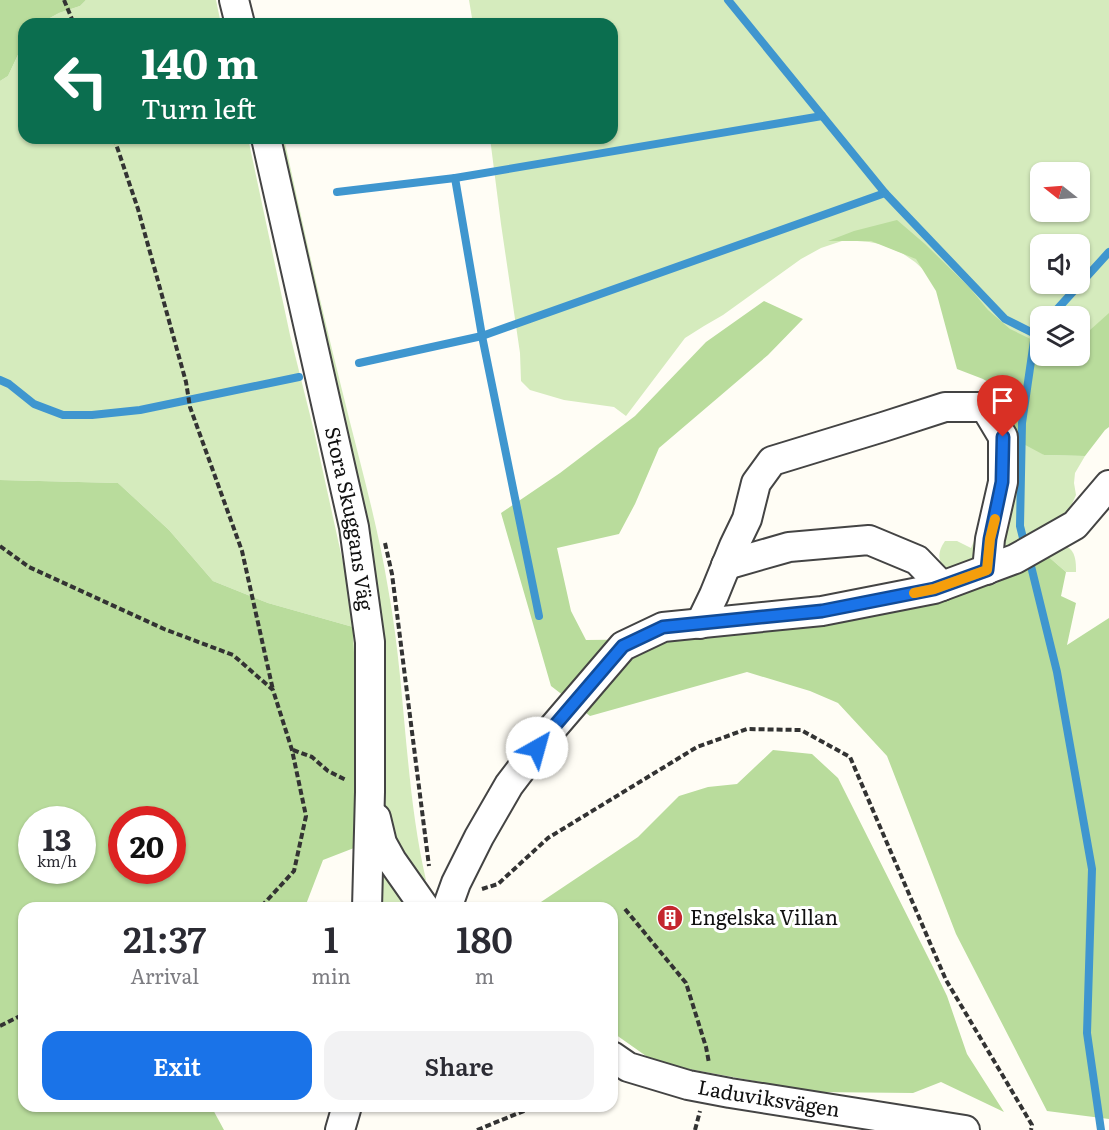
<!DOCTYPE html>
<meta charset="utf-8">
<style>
:root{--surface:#fff;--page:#f2f2f3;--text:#2b2b33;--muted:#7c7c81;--accent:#1a73e8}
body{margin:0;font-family:Literata,serif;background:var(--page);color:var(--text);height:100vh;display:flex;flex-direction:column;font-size:22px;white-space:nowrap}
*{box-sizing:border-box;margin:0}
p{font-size:20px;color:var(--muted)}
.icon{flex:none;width:33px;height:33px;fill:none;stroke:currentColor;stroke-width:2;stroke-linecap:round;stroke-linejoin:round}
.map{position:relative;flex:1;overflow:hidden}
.sheet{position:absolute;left:18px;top:902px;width:600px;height:210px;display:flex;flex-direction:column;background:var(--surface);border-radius:18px;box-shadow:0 2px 4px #0004}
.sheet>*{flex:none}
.hud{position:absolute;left:18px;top:18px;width:600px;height:126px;border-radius:18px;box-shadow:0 2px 4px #0004;background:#0b6e4f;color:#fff;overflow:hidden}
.needle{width:39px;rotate:287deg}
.tools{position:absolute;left:1030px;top:162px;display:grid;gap:12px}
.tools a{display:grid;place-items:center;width:60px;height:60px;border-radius:12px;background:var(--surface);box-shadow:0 2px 4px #0004;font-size:30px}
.speed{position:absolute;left:18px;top:806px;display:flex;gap:12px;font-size:30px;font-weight:700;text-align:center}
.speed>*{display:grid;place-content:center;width:78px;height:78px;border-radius:50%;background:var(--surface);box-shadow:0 2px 4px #0004;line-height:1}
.speed small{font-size:15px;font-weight:400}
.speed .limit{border:9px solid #d22;background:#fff;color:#111}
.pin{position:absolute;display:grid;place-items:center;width:51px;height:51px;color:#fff;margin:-62px -26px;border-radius:50% 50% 50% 0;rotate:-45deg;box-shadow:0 0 6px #0007}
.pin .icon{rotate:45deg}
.me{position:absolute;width:66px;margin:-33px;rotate:38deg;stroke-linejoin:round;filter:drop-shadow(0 0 4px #0008)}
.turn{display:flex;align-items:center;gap:21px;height:126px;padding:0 24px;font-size:27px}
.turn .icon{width:78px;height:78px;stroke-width:2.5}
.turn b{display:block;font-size:42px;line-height:51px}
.eta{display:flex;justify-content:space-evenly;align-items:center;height:102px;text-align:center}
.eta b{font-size:36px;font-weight:600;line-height:42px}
.cta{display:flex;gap:12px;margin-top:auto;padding:12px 24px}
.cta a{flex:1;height:69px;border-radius:18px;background:var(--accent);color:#fff;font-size:24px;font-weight:600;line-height:69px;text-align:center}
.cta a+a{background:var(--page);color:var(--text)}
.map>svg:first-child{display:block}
</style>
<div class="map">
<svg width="1109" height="1130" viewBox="0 0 1109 1130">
<rect width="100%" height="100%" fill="#fffdf5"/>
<!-- green -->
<g fill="#d5ebbd" fill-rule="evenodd">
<polygon points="86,0 216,0 221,24 39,24 59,13 80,6"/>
<path d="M469,0H1109V338L1057,374L938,292L926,272L915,262L902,253L880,244L869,242L845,240L821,248L801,259L723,315L704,326L685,338L626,416L614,407L564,400L530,390L521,381L520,353L501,224L490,138H612V24H473ZM1041,172H1080V212H1041ZM1041,244H1080V284H1041ZM1041,316H1080V356H1041Z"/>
<polygon points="24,42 24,138 248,138 290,335 314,431 351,599 353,627 268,603 213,581 169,530 118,483 0,480 0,81 8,76"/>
<path d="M270,138H284C302,222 321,306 342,390C358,456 377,521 388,588C406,685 404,784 426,880L420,883L410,875L381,809L377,709Z"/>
<polygon points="1014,429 1044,455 1085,456 1075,473 1074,483 1076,495 1068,513 1002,550"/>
<path d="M978,531L979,561L948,569C936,562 938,551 945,541H957L971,548Z"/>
<path d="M1066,546C1076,551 1076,562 1076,572H1066L1043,552Z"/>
<polygon points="379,872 388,874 414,908 373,908"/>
</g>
<!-- forest -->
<g fill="#b9dc9c" fill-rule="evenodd">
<polygon points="0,0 86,0 80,6 59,13 39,24 24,24 24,42 8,76 0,81"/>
<polygon points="897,220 925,244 969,287 988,310 1010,329 1041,344 1041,356 1080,356 1080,339 1109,313 1109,427 1105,430 1085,456 1044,455 1016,440 1011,416 1000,389 983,379 957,369 936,291 916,259 871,241 828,241 854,231"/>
<polygon points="764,301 803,319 768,355 659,448 635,504 619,534 557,548 571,611 586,640 681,639 816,627 880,603 955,593 995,584 1043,552 1066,572 1061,596 1076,603 1067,645 1109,618 1109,1119 1047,1111 956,934 887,756 838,703 810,691 747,672 590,716 551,686 501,513 560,473 635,416 706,342"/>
<path d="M0,480L118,483L169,530L213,581L268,603L353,627L358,756L354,848L323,860L305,907L24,908V1106H211L224,1130H0ZM32,819H82V870H32ZM122,819H172V870H122Z"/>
<polygon points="773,750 812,754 838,778 933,967 947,996 967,1054 1004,1112 941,1082 913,1093 814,1092 656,1063 612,1032 612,908 532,908 638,837 679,796 708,787 737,784"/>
</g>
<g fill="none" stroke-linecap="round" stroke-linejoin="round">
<!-- stream -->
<g stroke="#3f96cf" stroke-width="8">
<polyline points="728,0 885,193"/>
<polyline points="455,178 822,116"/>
<polyline points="337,192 455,178 482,336 539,616"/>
<polyline points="1051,316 1109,252"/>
<polyline points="359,363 482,336 885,193 1005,319 1035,334"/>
<polyline points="0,380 9,384 34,404 63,415 92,415 140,410 299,377"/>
<polyline points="1025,546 1020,526 1022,423 1035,334 1041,327"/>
<polyline points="1030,562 1057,672 1092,869 1087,1033 1101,1130"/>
</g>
<!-- minor casing -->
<g stroke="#444" stroke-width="32">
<g id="minor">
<polyline points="234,0 240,24"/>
<path id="s1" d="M266,138L354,527L370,642V792L367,908"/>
<polyline points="726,565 789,547 869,540 917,560 942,586"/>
<polyline points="700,624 714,595 734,546 747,519 756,483 772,461 883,427 945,407 985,407 1003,437 1003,482 990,539 987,570"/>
<polyline points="376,818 382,843 392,861 425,908"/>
<polyline points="447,908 456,883 479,837 509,785 551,730 623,646 663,627 822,611 934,589 1015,559 1075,525 1109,485"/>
<path id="s2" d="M612,1056L628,1067L688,1085L730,1093L965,1130"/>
<polyline points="340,1130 347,1106"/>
</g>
</g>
<!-- path -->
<g stroke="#333" stroke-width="4" stroke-dasharray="6 3" stroke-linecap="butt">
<polyline points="64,0 74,24"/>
<polyline points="114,138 138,209 186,382 190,407 242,551 273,690"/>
<polyline points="385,543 392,574 429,866"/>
<polyline points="0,546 29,567 164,629 233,655 273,690 292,750 306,816 294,871 260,908"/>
<polyline points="293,750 312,757 328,771 346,780"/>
<polyline points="482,889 498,884 548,838 697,747 747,729 801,730 850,757 946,980 1032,1125 1031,1130"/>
<polyline points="625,909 686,983 706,1047 709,1063"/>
<polyline points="0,1026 24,1014"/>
<polyline points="477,1130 536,1106"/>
<polyline points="695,1130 700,1111"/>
</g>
<!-- minor -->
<use href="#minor" stroke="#fff" stroke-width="28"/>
</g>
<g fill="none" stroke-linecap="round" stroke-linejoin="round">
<!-- route casing -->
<g stroke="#114b97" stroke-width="15">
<polyline id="route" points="537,748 551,730 623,646 663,627 822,611 934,589 987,570 990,539 1002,482 1003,437"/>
</g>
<!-- route -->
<use href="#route" stroke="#1a73e8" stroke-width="10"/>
<!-- slow -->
<polyline stroke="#f59e0b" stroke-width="10" points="914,593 934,589 987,570 990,539 995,519"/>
</g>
<!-- icons -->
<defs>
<g id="building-disc" transform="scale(1.35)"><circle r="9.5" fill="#c4262e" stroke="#fff"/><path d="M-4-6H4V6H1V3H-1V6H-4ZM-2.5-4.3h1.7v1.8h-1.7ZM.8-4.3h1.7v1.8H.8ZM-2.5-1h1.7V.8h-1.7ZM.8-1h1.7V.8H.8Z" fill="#fff"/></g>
</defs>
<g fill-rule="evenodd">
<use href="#building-disc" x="670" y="918"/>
</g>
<g text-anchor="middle" stroke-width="6" stroke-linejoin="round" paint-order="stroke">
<!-- street labels -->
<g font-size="20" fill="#111" stroke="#fff">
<text dy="7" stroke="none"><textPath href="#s1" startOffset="390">Stora Skuggans Väg</textPath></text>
<text dy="7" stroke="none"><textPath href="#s2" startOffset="164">Laduviksvägen</textPath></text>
</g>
<!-- poi labels -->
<g font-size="20" fill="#111" stroke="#fff" text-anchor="start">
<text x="690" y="925">Engelska Villan</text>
</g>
</g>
</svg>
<div class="tools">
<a><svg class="needle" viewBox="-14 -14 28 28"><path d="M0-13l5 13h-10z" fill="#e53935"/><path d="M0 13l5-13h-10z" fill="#7c7c81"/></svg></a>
<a><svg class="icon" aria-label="sound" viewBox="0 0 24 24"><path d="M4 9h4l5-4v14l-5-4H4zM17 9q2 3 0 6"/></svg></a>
<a><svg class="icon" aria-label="layers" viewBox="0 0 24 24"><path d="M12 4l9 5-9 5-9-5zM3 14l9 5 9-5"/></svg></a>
</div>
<div class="speed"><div>13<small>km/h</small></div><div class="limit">20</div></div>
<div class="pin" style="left:1003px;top:437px;background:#d93025"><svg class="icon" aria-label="arrive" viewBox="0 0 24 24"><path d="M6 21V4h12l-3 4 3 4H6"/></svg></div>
<svg class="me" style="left:537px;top:748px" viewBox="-20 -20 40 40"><circle r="19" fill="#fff"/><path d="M0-13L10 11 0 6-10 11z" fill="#1a73e8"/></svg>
<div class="hud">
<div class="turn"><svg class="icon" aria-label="left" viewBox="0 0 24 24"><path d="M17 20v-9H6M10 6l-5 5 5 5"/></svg><div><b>140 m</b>Turn left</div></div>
</div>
<section class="sheet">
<div class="eta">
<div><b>21:37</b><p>Arrival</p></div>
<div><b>1</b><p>min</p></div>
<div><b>180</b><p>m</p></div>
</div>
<div class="cta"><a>Exit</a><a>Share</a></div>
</section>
</div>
